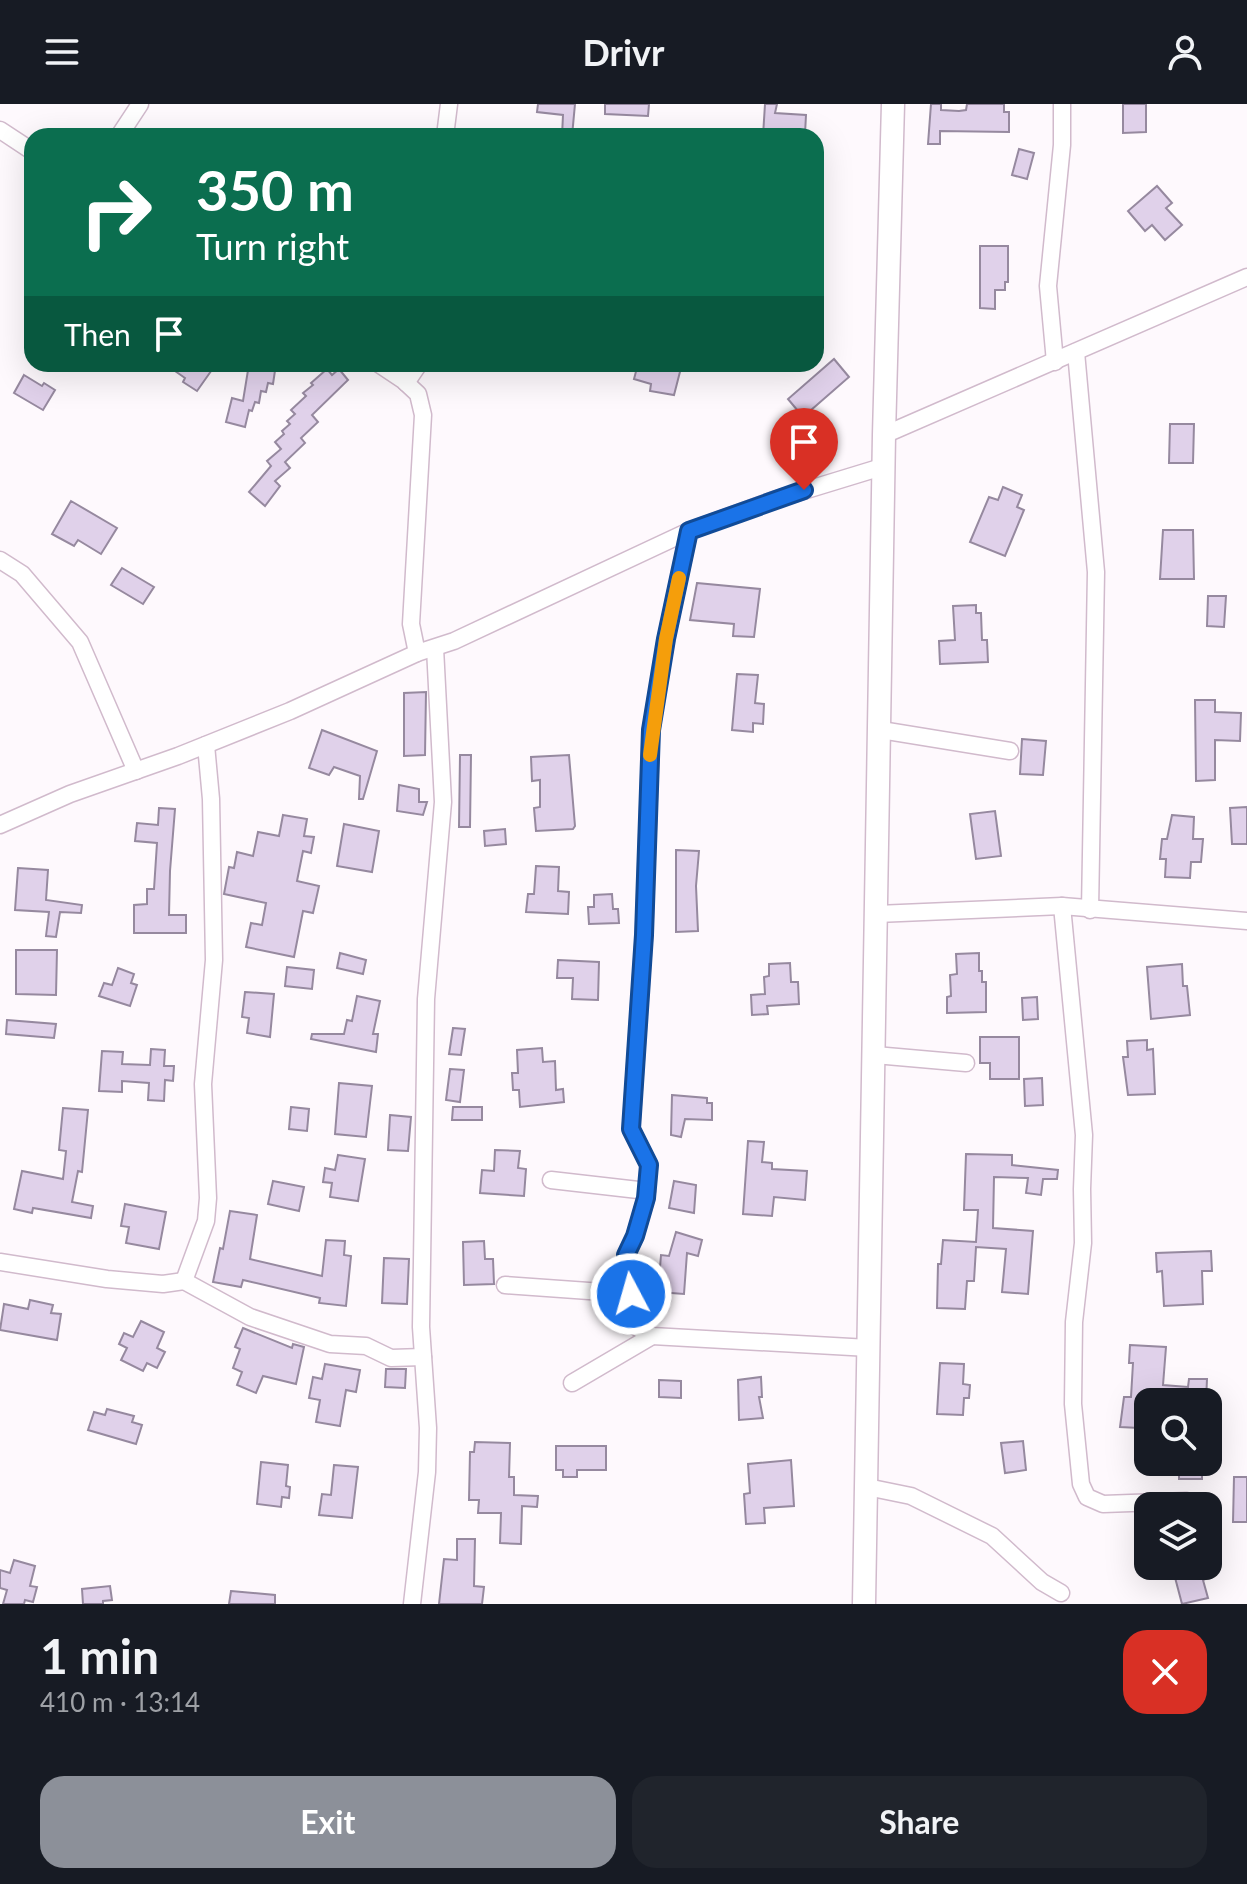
<!DOCTYPE html>
<meta charset="utf-8">
<style>
:root{--surface:#171b24;--page:#20242c;--text:#f1f3f6;--muted:#9ea1a6;--accent:#8c9099}
body{margin:0;font-family:Lato,sans-serif;background:var(--page);color:var(--text);height:100vh;display:flex;flex-direction:column;font-size:30px;white-space:nowrap}
*{box-sizing:border-box;margin:0}
p{font-size:26px;color:var(--muted)}
.icon{flex:none;width:44px;height:44px;fill:none;stroke:currentColor;stroke-width:2;stroke-linecap:round;stroke-linejoin:round}
.map{position:relative;height:1500px;overflow:hidden}
.details{display:flex;flex-direction:column;background:var(--surface);flex:1}
.details>*{flex:none}
.banner{position:absolute;left:24px;top:24px;width:800px;height:244px;border-radius:24px;box-shadow:0 8px 32px #0002;background:#0b6e4f;color:#fff;overflow:hidden}
.buttons{position:absolute;left:1134px;top:1284px;display:grid;gap:16px}
.buttons a{display:grid;place-items:center;width:88px;height:88px;border-radius:16px;background:var(--surface);box-shadow:0 8px 32px #0002;font-size:40px}
.pin{position:absolute;display:grid;place-items:center;width:68px;height:68px;color:#fff;margin:-82px -34px;border-radius:50% 50% 50% 0;rotate:-45deg;box-shadow:0 0 8px #0007}
.pin .icon{rotate:45deg}
.me{position:absolute;width:88px;margin:-44px;rotate:354deg;stroke-linejoin:round;filter:drop-shadow(0 0 6px #0008)}
.turn{display:flex;align-items:center;gap:28px;height:168px;padding:0 40px;font-size:36px}
.turn .icon{width:104px;height:104px;stroke-width:2.5}
.turn b{display:block;font-size:56px;line-height:68px}
.then{display:flex;align-items:center;height:76px;padding:0 40px;background:#0003;gap:16px;font-size:30px}
.round{display:grid;place-items:center;flex:none;width:84px;height:84px;border-radius:24px;background:var(--page)}
.head{display:flex;align-items:center;justify-content:space-between;height:136px;padding:0 40px}
h1{font-size:48px;font-weight:700;line-height:60px}
.button{display:flex;gap:16px;margin-top:auto;padding:16px 40px}
.button a{flex:1;height:92px;border-radius:24px;background:var(--accent);color:#fff;font-size:32px;font-weight:700;line-height:92px;text-align:center}
.button a+a{background:var(--page);color:var(--text)}
header{display:flex;justify-content:space-between;align-items:center;height:104px;padding:0 40px;background:var(--surface);font-size:36px;font-weight:700}
.map>svg:first-child{display:block}
</style>
<header><svg class="icon" aria-label="menu" viewBox="0 0 24 24"><path d="M4 6h16M4 12h16M4 18h16"/></svg>Drivr<svg class="icon" aria-label="person" viewBox="0 0 24 24"><circle cx="12" cy="8" r="4"/><path d="M4 21q1-7 8-7t8 7"/></svg></header>
<div class="map">
<svg width="1247" height="1500" viewBox="0 0 1247 1500">
<rect width="100%" height="100%" fill="#fef9fd"/>
<!-- building -->
<g fill="#e0d1ea" stroke="#96899f" stroke-width="2">
<polygon points="538,0 575,0 572,32 562,32 563,11 537,8"/>
<polygon points="605,0 649,0 648,12 605,10"/>
<polygon points="765,0 777,0 775,9 806,11 805,30 769,27 768,32 763,32"/>
<polygon points="931,0 941,0 941,6 959,7 966,6 967,0 1004,0 1004,8 1009,8 1009,28 940,27 940,40 928,40"/>
<polygon points="1123,0 1146,0 1146,28 1123,29"/>
<polygon points="1019,45 1034,49 1027,75 1012,71"/>
<polygon points="1157,82 1172,99 1166,104 1182,121 1165,136 1152,121 1145,127 1128,107"/>
<polygon points="980,142 1008,142 1008,178 1005,178 1005,186 995,186 995,205 980,204"/>
<polygon points="834,255 849,273 803,313 788,295"/>
<polygon points="165,260 216,260 197,287 183,278 185,274"/>
<polygon points="249,260 276,260 273,280 268,279 266,288 261,287 259,299 255,298 252,307 249,306 245,323 226,318 232,294 243,297"/>
<polygon points="638,260 682,260 674,291 650,287 651,280 634,275"/>
<polygon points="327,265 332,271 339,265 348,276 312,311 318,318 301,334 305,339 285,358 290,364 275,377 280,382 265,402 249,388 271,362 267,357 281,345 275,338 284,330 282,327 290,320 287,317 295,310 291,306 306,292 303,289 313,281 311,279"/>
<polygon points="24,271 42,282 44,279 55,286 43,306 14,289"/>
<polygon points="1170,320 1194,320 1193,359 1169,359"/>
<polygon points="1003,383 1022,391 1017,403 1024,406 1005,452 970,438 989,393 998,396"/>
<polygon points="71,397 117,424 101,450 78,436 74,442 52,430"/>
<polygon points="1163,426 1193,426 1194,475 1160,475"/>
<polygon points="122,464 154,483 143,500 111,481"/>
<polygon points="697,479 760,485 754,533 733,532 734,520 690,516"/>
<polygon points="1208,492 1226,492 1224,523 1207,522"/>
<polygon points="976,501 976,509 981,509 982,536 987,536 988,558 940,560 939,537 955,536 953,502"/>
<polygon points="737,570 758,571 755,599 764,600 763,620 753,619 753,628 732,626"/>
<polygon points="426,588 425,651 404,652 404,589"/>
<polygon points="1195,596 1215,596 1215,608 1241,609 1240,637 1215,636 1215,676 1196,677"/>
<polygon points="322,626 377,647 363,695 359,695 360,672 334,663 329,671 309,664"/>
<polygon points="1022,635 1046,637 1043,671 1020,670"/>
<polygon points="460,651 471,651 470,723 459,723"/>
<polygon points="569,651 575,722 573,725 536,727 534,704 540,703 540,676 532,677 531,653"/>
<polygon points="399,681 419,685 419,698 427,698 423,711 397,707"/>
<polygon points="1247,703 1247,740 1232,740 1230,704"/>
<polygon points="159,704 175,705 170,767 169,811 186,811 186,829 134,829 134,801 147,800 147,785 154,785 157,739 135,737 137,719 158,721"/>
<polygon points="995,707 1001,752 976,755 970,710"/>
<polygon points="283,711 307,715 304,732 314,733 311,749 303,747 297,777 319,782 313,809 303,807 294,853 246,843 251,819 262,821 266,799 224,790 229,763 234,764 237,748 253,752 258,728 279,732"/>
<polygon points="1172,711 1194,713 1193,735 1203,735 1201,758 1191,758 1190,774 1165,773 1166,755 1160,755 1162,735 1167,735"/>
<polygon points="344,720 379,727 372,768 337,762"/>
<polygon points="505,725 506,740 485,742 484,727"/>
<polygon points="676,746 699,747 696,782 698,827 676,828"/>
<polygon points="536,762 559,763 558,787 569,788 568,810 526,808 528,790 534,790"/>
<polygon points="18,764 48,766 46,796 82,801 81,809 60,808 56,833 46,832 49,808 15,806"/>
<polygon points="612,790 613,805 618,805 619,819 589,820 588,803 594,803 594,791"/>
<polygon points="16,846 57,846 56,891 16,890"/>
<polygon points="340,849 366,856 363,870 337,864"/>
<polygon points="979,849 979,867 982,867 982,878 986,878 986,908 947,909 947,893 951,892 950,871 957,870 956,850"/>
<polygon points="558,856 599,858 598,896 572,895 573,874 557,874"/>
<polygon points="790,859 791,878 798,878 799,900 767,902 768,910 752,911 751,891 765,890 764,873 769,872 769,860"/>
<polygon points="1182,860 1183,882 1187,882 1190,911 1151,915 1147,863"/>
<polygon points="287,863 314,866 312,885 285,882"/>
<polygon points="118,864 134,870 131,879 137,881 130,902 99,892 104,879 112,881"/>
<polygon points="245,888 274,890 270,933 247,929 249,914 242,913"/>
<polygon points="357,892 380,897 373,930 378,930 376,948 311,935 312,930 344,930 347,916 352,917"/>
<polygon points="1037,893 1038,915 1023,916 1022,894"/>
<polygon points="7,916 56,920 54,934 6,930"/>
<polygon points="453,924 465,925 461,951 449,950"/>
<polygon points="980,933 1019,933 1019,975 990,975 990,959 980,959"/>
<polygon points="1147,936 1147,946 1153,945 1155,990 1128,991 1123,953 1128,953 1127,937"/>
<polygon points="542,944 543,958 555,957 556,986 563,985 564,998 520,1003 519,986 513,986 512,969 518,969 517,946"/>
<polygon points="151,945 165,946 164,962 174,962 173,977 165,976 164,997 148,996 149,979 122,977 122,988 99,987 102,947 123,948 122,960 150,961"/>
<polygon points="450,965 464,966 460,998 446,996"/>
<polygon points="1042,974 1043,1001 1025,1002 1024,975"/>
<polygon points="339,979 372,982 366,1033 335,1030"/>
<polygon points="672,991 707,994 707,999 712,999 712,1016 685,1015 681,1033 671,1031"/>
<polygon points="291,1003 309,1005 307,1027 289,1025"/>
<polygon points="453,1003 482,1003 482,1016 452,1016"/>
<polygon points="63,1004 88,1006 82,1068 78,1067 72,1098 93,1102 91,1114 33,1104 32,1109 14,1105 22,1067 63,1075 66,1047 59,1046"/>
<polygon points="390,1011 411,1013 408,1047 388,1046"/>
<polygon points="748,1037 764,1038 762,1058 772,1059 772,1065 807,1067 805,1096 774,1093 772,1112 743,1110"/>
<polygon points="495,1046 520,1047 518,1064 526,1065 524,1092 480,1089 482,1066 494,1067"/>
<polygon points="966,1050 1012,1051 1012,1061 1058,1066 1057,1075 1043,1075 1041,1091 1026,1089 1028,1074 994,1073 993,1124 1033,1127 1028,1190 1002,1188 1006,1145 976,1143 974,1177 967,1177 965,1205 937,1204 938,1160 941,1160 943,1136 976,1138 978,1106 964,1106"/>
<polygon points="338,1051 365,1055 358,1097 330,1093 332,1079 323,1078 325,1064 335,1066"/>
<polygon points="273,1077 304,1083 299,1107 268,1100"/>
<polygon points="674,1077 696,1081 694,1109 669,1104"/>
<polygon points="125,1100 166,1108 159,1145 126,1139 129,1123 121,1122"/>
<polygon points="230,1107 257,1111 250,1155 322,1172 326,1136 345,1137 344,1151 351,1152 346,1202 319,1199 320,1194 243,1176 241,1183 213,1178 220,1144 223,1145"/>
<polygon points="676,1128 702,1136 698,1152 687,1149 684,1190 658,1188 661,1151 669,1152"/>
<polygon points="484,1137 485,1155 493,1155 494,1180 464,1181 463,1138"/>
<polygon points="1211,1147 1212,1167 1202,1167 1203,1200 1164,1202 1162,1167 1157,1168 1156,1149"/>
<polygon points="384,1154 409,1155 407,1200 382,1199"/>
<polygon points="30,1196 53,1201 51,1209 61,1210 57,1236 0,1226 4,1200 28,1205"/>
<polygon points="141,1217 164,1228 157,1244 165,1248 157,1264 147,1259 143,1267 121,1256 127,1244 119,1240 124,1229 133,1233"/>
<polygon points="243,1224 292,1244 293,1240 304,1243 296,1280 263,1272 256,1289 237,1281 242,1268 233,1264 240,1245 235,1243"/>
<polygon points="1130,1241 1166,1243 1163,1281 1188,1283 1189,1275 1207,1275 1206,1298 1148,1298 1148,1304 1140,1303 1139,1324 1120,1323 1124,1293 1131,1293 1133,1259 1129,1259"/>
<polygon points="940,1259 964,1260 963,1280 970,1281 969,1294 964,1294 963,1311 937,1310"/>
<polygon points="325,1260 360,1266 356,1288 346,1286 340,1322 316,1318 320,1296 309,1294 313,1273 322,1275"/>
<polygon points="386,1265 406,1265 405,1284 385,1283"/>
<polygon points="761,1273 762,1293 759,1293 763,1314 739,1316 738,1276"/>
<polygon points="659,1276 681,1277 681,1294 659,1293"/>
<polygon points="107,1305 134,1312 132,1318 142,1321 136,1340 88,1326 94,1308 105,1311"/>
<polygon points="1023,1337 1026,1366 1005,1369 1001,1339"/>
<polygon points="475,1338 510,1339 509,1373 514,1373 514,1391 538,1392 537,1403 522,1402 521,1440 500,1439 501,1409 478,1409 479,1396 469,1396 470,1348 474,1348"/>
<polygon points="556,1342 606,1342 606,1366 577,1366 577,1373 563,1373 563,1366 556,1366"/>
<polygon points="791,1356 794,1402 764,1404 765,1419 746,1420 744,1390 750,1389 748,1360"/>
<polygon points="261,1358 288,1361 286,1382 290,1383 289,1394 282,1393 281,1403 257,1400"/>
<rect x="1179" y="1358" width="23" height="17"/>
<polygon points="334,1361 358,1363 352,1414 319,1411 322,1390 331,1391"/>
<polygon points="1234,1373 1247,1373 1247,1418 1233,1418"/>
<polygon points="457,1435 475,1435 474,1482 484,1483 482,1500 439,1500 444,1455 457,1456"/>
<polygon points="14,1456 35,1462 30,1482 37,1483 33,1498 25,1496 24,1500 3,1500 7,1486 0,1484 0,1466 10,1469"/>
<polygon points="1172,1462 1205,1464 1208,1474 1203,1476 1208,1494 1182,1500"/>
<polygon points="110,1482 112,1496 103,1497 103,1500 83,1500 82,1485"/>
<polygon points="231,1487 275,1491 275,1500 229,1500"/>
</g>
<g fill="none" stroke-linecap="round" stroke-linejoin="round">
<!-- street casing -->
<g stroke="#d1bacc" stroke-width="19">
<g id="street">
<polyline points="0,26 32,47"/>
<polyline points="119,32 140,0"/>
<polyline points="445,32 449,0"/>
<polyline points="1076,248 1096,468 1090,806"/>
<polyline points="1055,258 1048,182 1062,41 1062,0"/>
<polyline points="379,260 403,276 418,290 423,311 411,520 417,549 454,537 689,427 777,395 885,362"/>
<polyline points="406,279 419,260"/>
<polyline points="884,331 1247,173"/>
<polyline points="689,427 666,535 651,626 644,831 631,1025 649,1061 646,1094 635,1132 626,1151 635,1222 652,1232 869,1244"/>
<polyline points="0,456 22,470 80,538 136,667"/>
<polyline points="881,626 1010,647"/>
<polyline points="0,721 70,690 178,652 290,607 417,549"/>
<polyline points="1062,802 1084,1031 1082,1085 1083,1139 1074,1218 1073,1300 1081,1380 1087,1393 1103,1400 1187,1397"/>
<polyline points="877,810 1062,802 1247,817"/>
<polyline points="875,951 966,959"/>
<polyline points="551,1076 647,1087"/>
<polyline points="0,1158 107,1175 163,1180 184,1177 250,1213 330,1240 366,1242 391,1254 423,1253"/>
<polyline points="184,1177 206,1117 208,1094 203,980 214,856 211,695 206,641"/>
<polyline points="505,1181 631,1190"/>
<polyline points="572,1279 652,1232"/>
<polyline points="867,1383 911,1392 992,1432 1042,1478 1061,1489"/>
<polyline points="412,1500 427,1368 428,1324 421,1223 426,895 443,698 435,544"/>
</g>
</g>
<!-- secondary casing -->
<g stroke="#d1bacc" stroke-width="25">
<polyline id="secondary" points="864,1500 884,331 893,0"/>
</g>
<!-- street -->
<use href="#street" stroke="#fff" stroke-width="16"/>
<!-- secondary -->
<use href="#secondary" stroke="#fff" stroke-width="22"/>
</g>
<g fill="none" stroke-linecap="round" stroke-linejoin="round">
<!-- route casing -->
<g stroke="#114b97" stroke-width="20">
<polyline id="route" points="631,1190 626,1151 635,1132 646,1094 649,1061 631,1025 644,831 651,626 666,535 689,427 804,386"/>
</g>
<!-- route -->
<use href="#route" stroke="#1a73e8" stroke-width="14"/>
<!-- slow -->
<polyline stroke="#f59e0b" stroke-width="14" points="650,651 666,535 679,474"/>
</g>
</svg>
<div class="buttons">
<a><svg class="icon" aria-label="search" viewBox="0 0 24 24"><circle cx="10" cy="10" r="6"/><path d="M15 15l6 6"/></svg></a>
<a><svg class="icon" aria-label="layers" viewBox="0 0 24 24"><path d="M12 4l9 5-9 5-9-5zM3 14l9 5 9-5"/></svg></a>
</div>
<div class="pin" style="left:804px;top:386px;background:#d93025"><svg class="icon" aria-label="arrive" viewBox="0 0 24 24"><path d="M6 21V4h12l-3 4 3 4H6"/></svg></div>
<svg class="me" style="left:631px;top:1190px" viewBox="-20 -20 40 40"><circle r="17" fill="#1a73e8" stroke="#fff" stroke-width="3"/><path d="M0-11L8 9 0 5-8 9z" fill="#fff"/></svg>
<div class="banner">
<div class="turn"><svg class="icon" aria-label="right" viewBox="0 0 24 24"><path d="M7 20v-9h11M14 6l5 5-5 5"/></svg><div><b>350 m</b>Turn right</div></div>
<div class="then">Then<svg class="icon" aria-label="arrive" viewBox="0 0 24 24"><path d="M6 21V4h12l-3 4 3 4H6"/></svg></div>
</div>
</div>
<section class="details">
<div class="head"><div><h1>1 min</h1><p>410 m · 13:14</p></div><a class="round" style="background:#d93025;color:#fff"><svg class="icon" aria-label="close" viewBox="0 0 24 24"><path d="M6 6l12 12M18 6L6 18"/></svg></a></div>
<div class="button"><a>Exit</a><a>Share</a></div>
</section>
